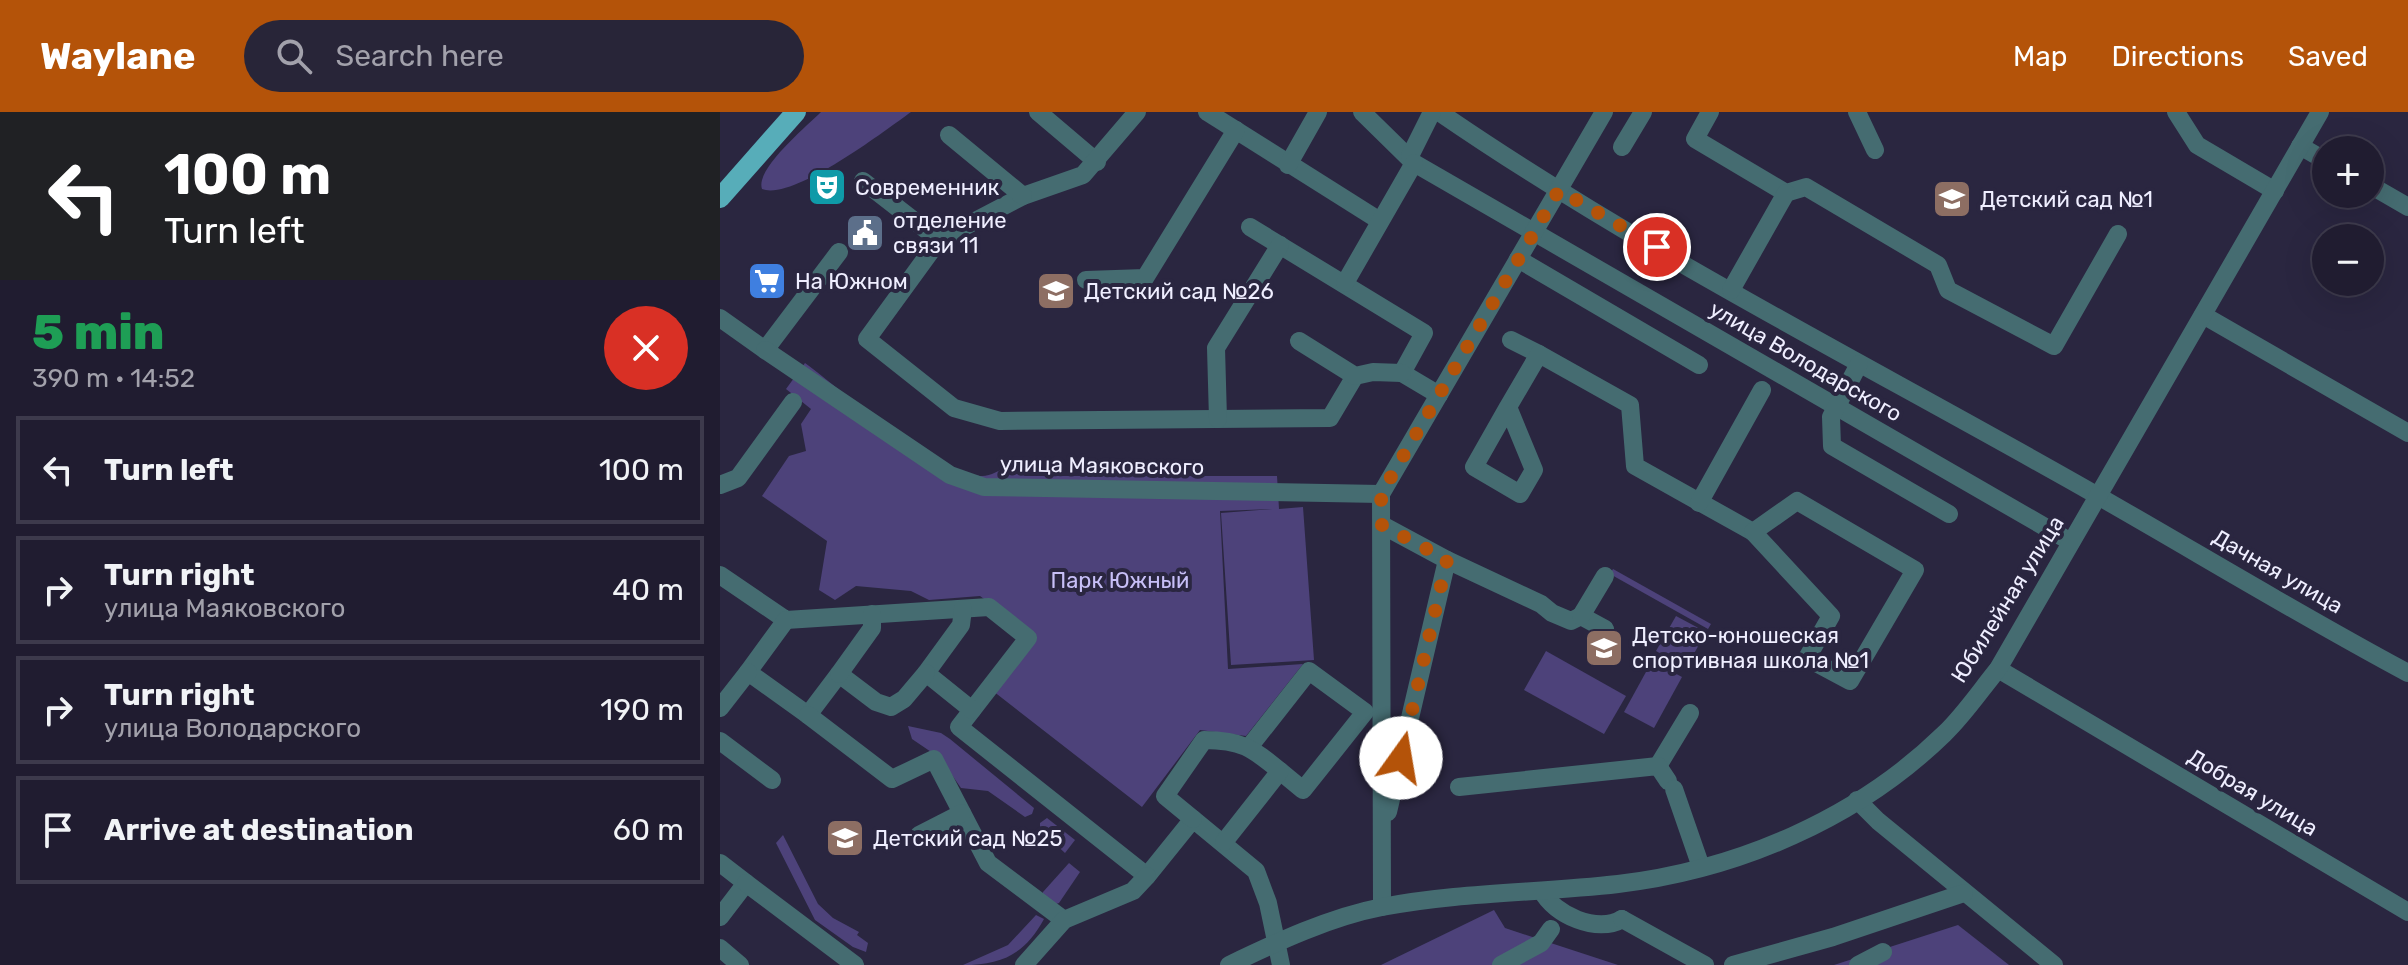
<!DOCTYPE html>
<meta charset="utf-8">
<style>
:root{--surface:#201c30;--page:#282538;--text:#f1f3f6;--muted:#a2a1ab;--line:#3d3a4c;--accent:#b45309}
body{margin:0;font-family:Rubik,sans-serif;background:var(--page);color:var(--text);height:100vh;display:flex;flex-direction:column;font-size:30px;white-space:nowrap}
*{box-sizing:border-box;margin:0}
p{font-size:26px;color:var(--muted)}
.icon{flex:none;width:44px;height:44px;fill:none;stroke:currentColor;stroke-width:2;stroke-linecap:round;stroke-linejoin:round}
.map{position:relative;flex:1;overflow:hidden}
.side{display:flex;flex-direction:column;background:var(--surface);width:720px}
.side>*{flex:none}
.top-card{background:#202124;color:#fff;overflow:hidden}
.fabs{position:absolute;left:1592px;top:24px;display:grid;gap:16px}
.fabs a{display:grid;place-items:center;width:72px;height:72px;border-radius:50%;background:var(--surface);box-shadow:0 8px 32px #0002,0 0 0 2px var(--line);font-size:40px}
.pin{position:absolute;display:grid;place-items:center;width:68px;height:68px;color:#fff;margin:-34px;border:4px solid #fff;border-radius:50%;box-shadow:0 2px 8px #0007}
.me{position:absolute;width:88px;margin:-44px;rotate:13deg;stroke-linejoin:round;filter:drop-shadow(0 0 6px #0008)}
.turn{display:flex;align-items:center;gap:28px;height:168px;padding:0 32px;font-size:36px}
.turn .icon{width:104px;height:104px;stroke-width:2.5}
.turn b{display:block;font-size:56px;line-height:68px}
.round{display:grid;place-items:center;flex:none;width:84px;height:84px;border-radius:42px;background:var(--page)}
.headline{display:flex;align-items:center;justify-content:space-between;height:136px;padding:0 32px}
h1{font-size:48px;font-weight:800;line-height:60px;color:#1e9e55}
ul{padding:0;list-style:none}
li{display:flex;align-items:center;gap:24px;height:108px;margin:0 16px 12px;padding:0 16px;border:4px solid var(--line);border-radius:0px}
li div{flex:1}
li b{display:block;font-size:30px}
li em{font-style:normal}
header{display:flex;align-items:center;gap:48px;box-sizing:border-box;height:112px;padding:0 40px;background:var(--accent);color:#fff}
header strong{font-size:38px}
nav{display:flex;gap:44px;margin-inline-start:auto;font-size:28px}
.search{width:560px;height:72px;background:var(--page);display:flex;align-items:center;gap:20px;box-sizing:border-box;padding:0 28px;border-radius:44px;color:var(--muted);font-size:30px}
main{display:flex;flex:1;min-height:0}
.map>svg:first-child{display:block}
</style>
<header>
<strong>Waylane</strong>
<div class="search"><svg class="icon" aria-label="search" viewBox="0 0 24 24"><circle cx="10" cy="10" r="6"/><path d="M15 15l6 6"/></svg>Search here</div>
<nav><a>Map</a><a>Directions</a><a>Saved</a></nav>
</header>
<main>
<section class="side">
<div class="top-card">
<div class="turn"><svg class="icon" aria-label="left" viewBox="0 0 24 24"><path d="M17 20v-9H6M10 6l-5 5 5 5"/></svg><div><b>100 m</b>Turn left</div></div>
</div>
<div class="headline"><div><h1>5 min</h1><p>390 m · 14:52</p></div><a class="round" style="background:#d93025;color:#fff"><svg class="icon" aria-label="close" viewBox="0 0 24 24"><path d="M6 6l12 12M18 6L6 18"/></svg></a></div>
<ul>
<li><svg class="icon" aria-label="left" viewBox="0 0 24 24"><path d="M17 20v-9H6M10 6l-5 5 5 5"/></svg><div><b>Turn left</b></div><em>100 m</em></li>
<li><svg class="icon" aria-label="right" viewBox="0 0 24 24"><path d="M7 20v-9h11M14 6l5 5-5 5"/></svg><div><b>Turn right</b><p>улица Маяковского</p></div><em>40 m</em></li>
<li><svg class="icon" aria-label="right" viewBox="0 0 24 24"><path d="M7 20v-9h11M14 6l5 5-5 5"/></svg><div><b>Turn right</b><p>улица Володарского</p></div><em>190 m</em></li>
<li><svg class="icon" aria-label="arrive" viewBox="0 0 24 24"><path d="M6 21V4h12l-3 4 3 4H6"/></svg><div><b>Arrive at destination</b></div><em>60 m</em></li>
</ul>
</section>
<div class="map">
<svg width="1688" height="853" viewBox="0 0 1688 853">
<rect width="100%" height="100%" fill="#2a2640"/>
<!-- green -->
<g fill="#4d427a">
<path d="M101,0H191C163,20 73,89 42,77C35,57 86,15 101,0Z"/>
<path d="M85,251C127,282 211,359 260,364C270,365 279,358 288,355L305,364H557L559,397L583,395L594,548L511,553L501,401L552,397L500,399L508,557L583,552L526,624L480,618L422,695L273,579L315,524L260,484L209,488L191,479L136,474L115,488L99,478L107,429L42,384L69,344L86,339L81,312L91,297L66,277Z"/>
<polygon points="893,457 991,512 988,517 890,462"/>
<polygon points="956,504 986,520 966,556 936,539"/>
<polygon points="826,539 906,584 884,622 804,578"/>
<polygon points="932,549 962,565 934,616 904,600"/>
<polygon points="188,614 221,621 230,627 314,696 312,702 305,705 268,679 241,676 220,646 192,627"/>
<polygon points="327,706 355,728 345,741 320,718 320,711"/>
<polygon points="63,723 98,792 113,806 139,820 137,823 148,831 146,840 133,835 95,808 56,731"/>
<polygon points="349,751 360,760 339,791 333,793 322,785 323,780"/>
<polygon points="774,798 785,816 898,853 661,853"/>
<path d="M316,803L324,807C305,842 282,853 243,853L288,833Z"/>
<polygon points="1238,813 1289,853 1114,853"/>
</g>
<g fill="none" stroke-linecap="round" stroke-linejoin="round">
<!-- minor -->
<g stroke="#456c71" stroke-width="18">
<polyline points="318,0 377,50"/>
<polyline points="417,0 363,63 303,84 219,128 147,227 234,296 280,309 610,306 635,264"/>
<polyline points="487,0 660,109"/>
<polyline points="642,0 694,51 1351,430"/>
<path d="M719,0C917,136 1132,245 1341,363C1457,428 1570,498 1688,561"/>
<polyline points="990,0 975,27 1066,81 1086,75 1218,153 1228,178 1334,234 1398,122"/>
<polyline points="1137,0 1155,38"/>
<polyline points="1456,0 1477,33 1555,79"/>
<polyline points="229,23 303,84"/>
<polyline points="1580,34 1606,49"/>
<polyline points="902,35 923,0"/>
<polyline points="690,44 712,0"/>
<polyline points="568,53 598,0"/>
<polyline points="143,69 219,128"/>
<polyline points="1650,73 1688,95"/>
<polyline points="530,115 704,221 682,261 719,283"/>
<polyline points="798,147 979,253"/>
<polyline points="366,168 425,166 516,18"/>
<polyline points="625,171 694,51"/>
<polyline points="1011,178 1066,81"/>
<polyline points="1483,203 1688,321"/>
<polyline points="0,206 45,238 119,140"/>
<polyline points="791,228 819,242"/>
<polyline points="579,229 635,264 653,260 682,261"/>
<polyline points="45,238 230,363 264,375 661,382"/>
<polyline points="1139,252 1111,305 1112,334 1229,402"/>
<polyline points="788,295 754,355 800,382 814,358 788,295 819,242 910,293 915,354 1033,420"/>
<polyline points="498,307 496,236 560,133"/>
<polyline points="0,373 18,366 73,290"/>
<polygon points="1077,389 1195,458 1130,569 1087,546 1111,504 1033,420"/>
<polyline points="979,391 1042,278"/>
<polyline points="662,413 727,448 668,700"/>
<polyline points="727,448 821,492 832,501 851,509 861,504 885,517"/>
<polyline points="0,463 66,508 269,495 308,526 239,615 427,764 473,707 536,759 548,791 561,853"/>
<polyline points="243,497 241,513 206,561 252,598"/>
<polyline points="861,504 885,464"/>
<polyline points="66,508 28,560 88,603 119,562 156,590 171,595 184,587 206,561"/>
<polyline points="1278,557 1688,800"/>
<polyline points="119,562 152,516 152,502"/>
<polyline points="0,596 28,560"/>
<polyline points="88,603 172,667 214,647 268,751 344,808"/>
<polyline points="0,629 52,668"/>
<polyline points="530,634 589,559 645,600 583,678 560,659"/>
<polyline points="938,654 970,601"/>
<polyline points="739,675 938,654 948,669"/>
<polyline points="954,677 981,755"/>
<polyline points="1137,688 1158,709 1334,853"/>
<path d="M473,707L445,684L484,628C522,628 532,636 560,659L504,730"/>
<polyline points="199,723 242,701"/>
<polyline points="0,751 26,771 0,805"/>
<polyline points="26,771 135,853"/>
<path d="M822,779C834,803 878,822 902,807"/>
<polyline points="662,795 661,382 884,0"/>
<polyline points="902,807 985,853"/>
<polyline points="0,836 20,853"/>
<polyline points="304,853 344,808 413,779 427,764"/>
<path d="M509,853C557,830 610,805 662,795C739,780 820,781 898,772C1017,758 1137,707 1224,622C1244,603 1260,579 1278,557L1600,0"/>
<polyline points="781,853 821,831 831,817"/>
<polyline points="1013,853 1113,825 1244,781"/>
<polyline points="1138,853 1163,840"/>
</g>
<!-- major -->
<polyline stroke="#57adb9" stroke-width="20" points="0,86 76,0"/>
</g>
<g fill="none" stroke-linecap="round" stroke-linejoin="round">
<!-- route -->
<polyline stroke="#b45309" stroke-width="14" stroke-dasharray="0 25.2" points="681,646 727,448 662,413 661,382 839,78 937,135"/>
</g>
<!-- icons -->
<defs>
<g id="theatre-square" transform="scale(2)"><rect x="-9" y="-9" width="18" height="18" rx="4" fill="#0f9aa8" stroke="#2a2640"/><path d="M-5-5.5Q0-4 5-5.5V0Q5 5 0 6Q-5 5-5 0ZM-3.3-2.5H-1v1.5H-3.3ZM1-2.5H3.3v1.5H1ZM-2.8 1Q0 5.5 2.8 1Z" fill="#fff"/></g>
<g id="school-square" transform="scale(2)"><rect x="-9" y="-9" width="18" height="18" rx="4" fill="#8d6e63" stroke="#2a2640"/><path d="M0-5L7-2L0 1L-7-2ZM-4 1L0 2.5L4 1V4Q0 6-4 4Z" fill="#fff"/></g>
<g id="civic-square" transform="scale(2)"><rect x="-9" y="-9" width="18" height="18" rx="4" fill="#5c6f8a" stroke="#2a2640"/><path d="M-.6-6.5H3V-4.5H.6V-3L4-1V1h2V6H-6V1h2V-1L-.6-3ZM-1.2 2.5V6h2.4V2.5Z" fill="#fff"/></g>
<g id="supermarket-square" transform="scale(2)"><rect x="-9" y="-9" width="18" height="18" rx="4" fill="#3f7fe0" stroke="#2a2640"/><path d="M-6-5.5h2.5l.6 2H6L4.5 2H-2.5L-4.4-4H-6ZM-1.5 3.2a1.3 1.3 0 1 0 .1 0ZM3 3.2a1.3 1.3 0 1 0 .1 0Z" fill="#fff"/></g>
</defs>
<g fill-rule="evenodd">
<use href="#theatre-square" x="107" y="75"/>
<use href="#school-square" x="1232" y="87"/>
<use href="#civic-square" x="145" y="121"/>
<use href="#supermarket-square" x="47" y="169"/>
<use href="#school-square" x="336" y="179"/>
<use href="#school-square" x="884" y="536"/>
<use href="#school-square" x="125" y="726"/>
</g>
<g text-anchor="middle" stroke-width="8" stroke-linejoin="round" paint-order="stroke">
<!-- poi labels -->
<g font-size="22" fill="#efeeff" stroke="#2a2640" text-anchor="start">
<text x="135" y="83">Современник</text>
<text x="1260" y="95">Детский сад №1</text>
<text x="173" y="116">отделение<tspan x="173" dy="25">связи 11</tspan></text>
<text x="75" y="177">На Южном</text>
<text x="364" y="187">Детский сад №26</text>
<text x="912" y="531">Детско-юношеская<tspan x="912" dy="25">спортивная школа №1</tspan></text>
<text x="153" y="734">Детский сад №25</text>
</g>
<!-- street labels -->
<g font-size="22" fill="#efeeff" stroke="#2a2640">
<text transform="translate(1086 249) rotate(30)" y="8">улица Володарского</text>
<text transform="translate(382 353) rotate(1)" y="8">улица Маяковского</text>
<text transform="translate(1558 459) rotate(30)" y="8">Дачная улица</text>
<text transform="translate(1287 487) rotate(-58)" y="8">Юбилейная улица</text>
<text transform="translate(1533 680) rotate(31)" y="8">Добрая улица</text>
</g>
<!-- park labels -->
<g font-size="22" fill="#c7bff7" stroke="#2a2640">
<text x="400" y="476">Парк Южный</text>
</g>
</g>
</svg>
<div class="fabs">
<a>+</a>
<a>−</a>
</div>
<div class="pin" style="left:937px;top:135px;background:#d93025"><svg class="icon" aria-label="arrive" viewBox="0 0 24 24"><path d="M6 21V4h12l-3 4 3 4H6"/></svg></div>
<svg class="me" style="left:681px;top:646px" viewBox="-20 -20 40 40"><circle r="19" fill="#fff"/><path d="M0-13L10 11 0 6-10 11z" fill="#b45309"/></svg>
</div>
</main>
